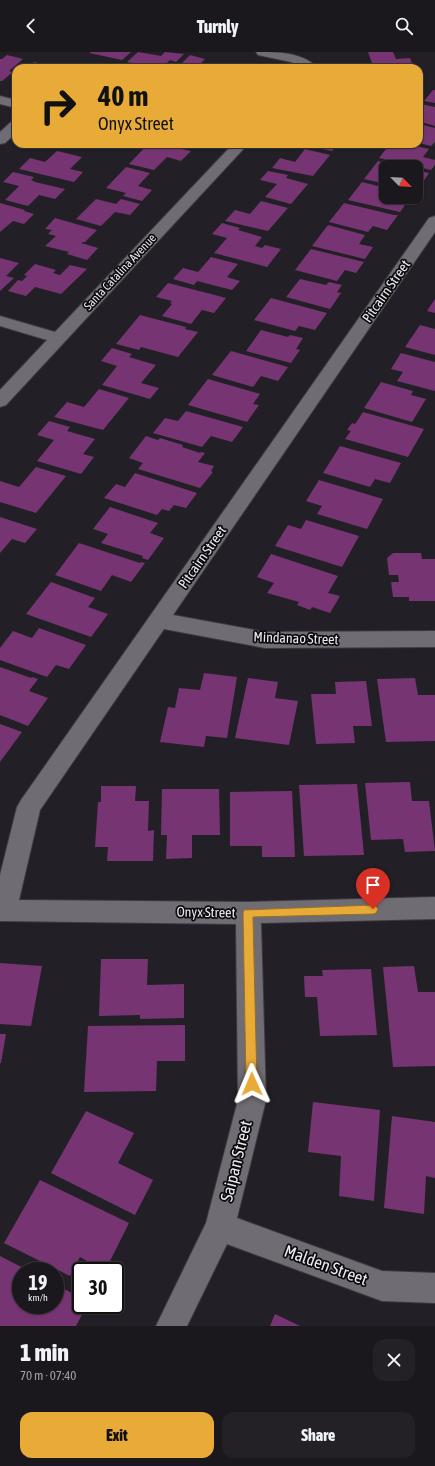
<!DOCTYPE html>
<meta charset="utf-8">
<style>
:root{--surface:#1a181c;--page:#232125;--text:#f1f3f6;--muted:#9fa0a3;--line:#38373b;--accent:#e8ab37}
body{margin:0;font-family:"Asap Condensed",sans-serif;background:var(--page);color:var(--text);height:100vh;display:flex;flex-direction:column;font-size:15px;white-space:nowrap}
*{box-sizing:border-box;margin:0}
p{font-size:13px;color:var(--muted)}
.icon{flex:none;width:22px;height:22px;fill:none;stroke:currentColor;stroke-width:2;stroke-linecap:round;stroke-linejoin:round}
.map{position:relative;height:1274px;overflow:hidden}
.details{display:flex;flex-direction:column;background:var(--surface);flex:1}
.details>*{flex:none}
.guide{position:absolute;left:12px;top:12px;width:411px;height:84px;border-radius:12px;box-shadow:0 1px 3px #0004,0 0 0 1px var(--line);background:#e8ab37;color:#111;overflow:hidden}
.needle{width:26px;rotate:115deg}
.controls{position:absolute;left:379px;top:108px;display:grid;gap:8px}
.controls a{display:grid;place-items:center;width:44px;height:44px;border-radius:8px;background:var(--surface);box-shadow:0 1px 3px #0004,0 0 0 1px var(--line);font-size:20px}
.speed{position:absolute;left:12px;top:1210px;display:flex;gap:8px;font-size:20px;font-weight:700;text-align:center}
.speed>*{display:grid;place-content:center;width:52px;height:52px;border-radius:50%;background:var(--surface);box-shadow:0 1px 3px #0004,0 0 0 1px var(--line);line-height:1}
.speed small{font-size:10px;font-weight:400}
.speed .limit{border:2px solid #111;border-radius:6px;background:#fff;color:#111}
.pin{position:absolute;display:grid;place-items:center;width:34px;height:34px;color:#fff;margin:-41px -17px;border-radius:50% 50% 50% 0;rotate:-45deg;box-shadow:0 0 4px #0007}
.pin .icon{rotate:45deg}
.me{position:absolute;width:44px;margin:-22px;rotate:359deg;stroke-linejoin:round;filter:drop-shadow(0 0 3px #0008)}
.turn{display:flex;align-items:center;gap:14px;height:84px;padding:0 20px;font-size:18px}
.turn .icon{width:52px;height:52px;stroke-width:2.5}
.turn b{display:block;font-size:28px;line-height:34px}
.round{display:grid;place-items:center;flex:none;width:42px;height:42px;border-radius:12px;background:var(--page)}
.head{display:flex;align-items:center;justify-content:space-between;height:68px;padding:0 20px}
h1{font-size:24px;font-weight:800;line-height:30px}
.cta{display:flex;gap:8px;margin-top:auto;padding:8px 20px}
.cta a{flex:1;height:46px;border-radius:12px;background:var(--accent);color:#111;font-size:16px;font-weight:800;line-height:46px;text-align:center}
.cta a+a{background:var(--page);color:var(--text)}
header{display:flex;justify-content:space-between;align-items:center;height:52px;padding:0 20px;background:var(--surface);font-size:18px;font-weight:800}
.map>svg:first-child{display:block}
</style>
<header><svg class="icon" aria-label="back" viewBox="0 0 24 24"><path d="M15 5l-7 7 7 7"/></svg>Turnly<svg class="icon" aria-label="search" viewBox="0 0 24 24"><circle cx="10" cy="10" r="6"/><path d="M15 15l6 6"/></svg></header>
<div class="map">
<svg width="435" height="1274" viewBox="0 0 435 1274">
<rect width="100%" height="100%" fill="#222026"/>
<!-- building -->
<g fill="#763472">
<polygon points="91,0 131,0 122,8 89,1"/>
<polygon points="138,0 161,4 165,0 184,2 176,10 170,8 162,16 155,16 127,10"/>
<polygon points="368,0 393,0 396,7 410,6 414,16 359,16 358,11 372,11"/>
<polygon points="7,3 23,7 9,19 13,20 2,29 0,29 0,7 2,7"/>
<polygon points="190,3 205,7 199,13 210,16 177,16"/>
<polygon points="34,10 56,15 56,16 27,16"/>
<polygon points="433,38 435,38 435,51 424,49"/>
<polygon points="421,52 435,55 435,74 421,70 422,69 419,68 419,55"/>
<polygon points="419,72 435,76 435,90 431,94 419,91"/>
<polygon points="148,92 170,97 173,95 191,99 181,109 167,105 154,118 129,112"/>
<polygon points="310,92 338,92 332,99 308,94"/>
<polygon points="390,92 407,92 429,97 423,105 435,108 435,113 431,118 379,106"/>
<polygon points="305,97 330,103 313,124 272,116 280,106 295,110"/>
<polygon points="57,99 82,105 70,117 83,120 74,130 19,117 30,106 45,110"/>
<polygon points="378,109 400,114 386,115 386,132 364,127"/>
<polygon points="126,115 150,121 138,134 152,138 142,149 123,144 126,141 106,136"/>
<polygon points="416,118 429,121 421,133 416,131"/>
<polygon points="268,119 288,123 286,126 308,132 291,152 265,145 277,132 260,128"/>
<polygon points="13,120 34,125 31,128 35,130 65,137 55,147 39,143 28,154 5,148 19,134 3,130"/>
<polygon points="362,130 386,136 386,145 399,145 409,147 400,160 348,148"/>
<polygon points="96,147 116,152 121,147 140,152 130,163 115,160 101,174 76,167"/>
<polygon points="261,149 288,156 268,179 225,169 235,158 250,162"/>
<polygon points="0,151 25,158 24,159 34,162 24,172 13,169 0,180"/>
<polygon points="344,151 394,163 398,163 387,178 373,174 368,180 329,170"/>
<polygon points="55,166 97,178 85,190 83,190 81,191 98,196 87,208 67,202 69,200 45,194 56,184 48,182 52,178 45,177"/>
<polygon points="222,171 240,176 238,178 262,185 255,194 262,196 265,193 281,197 267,215 214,201 227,186 212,182"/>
<polygon points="328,173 365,183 359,192 373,195 365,207 312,194"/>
<polygon points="311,197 364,210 356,221 345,218 337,229 295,218"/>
<polygon points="211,205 238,212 227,225 240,229 232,238 197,229 194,233 173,227 183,216 198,220"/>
<polygon points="0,206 19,211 6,224 14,226 0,239"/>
<polygon points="35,212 56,218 53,221 60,223 70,213 87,217 61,242 35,235 26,244 8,239 18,228 22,229 27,224 24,223"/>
<polygon points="300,227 326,233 329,230 342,233 337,240 341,241 330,257 286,245"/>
<polygon points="168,231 211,242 226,246 214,261 202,258 191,272 162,264 172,252 170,251 172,249 156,245"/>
<polygon points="271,246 327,261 315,278 299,274 295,279 254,268"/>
<polygon points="435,247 435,261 427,259"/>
<polygon points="140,263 186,275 185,277 198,280 178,305 141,295 139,298 116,292"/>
<polygon points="420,273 435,277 435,303 405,295"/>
<polygon points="261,278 288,285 290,283 303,286 296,297 300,298 291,311 246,299"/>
<polygon points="112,296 132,302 129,305 156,313 141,331 159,336 150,347 102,333 117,314 101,309"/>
<polygon points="231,299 288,315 278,329 261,324 253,335 212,323"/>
<polygon points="401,301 435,310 435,339 397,329 403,320 391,317"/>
<polygon points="208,327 260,342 253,352 259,353 247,370 188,353"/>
<polygon points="381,330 413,339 411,343 426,347 412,370 364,356"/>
<polygon points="99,337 129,346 103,378 54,365 67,350 84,355"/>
<polygon points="186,359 243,375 232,390 211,384 202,395 153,381 165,366 178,369"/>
<polygon points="363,360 424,377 408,405 345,387 351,379 347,378 352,371 355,372"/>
<polygon points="49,369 70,375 67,379 95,387 83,402 94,405 81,422 37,409 54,388 37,383"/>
<polygon points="146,384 158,388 160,386 183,393 182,395 200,401 201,400 205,401 198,410 214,414 211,419 213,420 200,436 138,417 143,411 129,406"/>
<polygon points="340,394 401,411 390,431 375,427 370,435 323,421"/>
<polygon points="36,415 66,424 36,461 0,450 0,429 19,435"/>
<polygon points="135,421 197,441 186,456 174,453 169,459 162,457 157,463 104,446 116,432 125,435"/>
<polygon points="319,428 383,447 367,477 317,462 322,454 306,449"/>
<polygon points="110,455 158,471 150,481 164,486 148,508 142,506 143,504 101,491 108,482 93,477"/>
<polygon points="0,465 37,477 25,491 12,487 0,501"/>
<polygon points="306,468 359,484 342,515 275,494 288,473 301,477"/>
<polygon points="79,491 140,511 141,510 145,511 131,530 112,523 101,539 55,523"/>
<polygon points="393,501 421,501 422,507 435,507 435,549 409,549 409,545 393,545 391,530 399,530 398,523 389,523 387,506"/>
<polygon points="271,502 338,524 328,541 340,544 330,561 312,555 310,558 297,553 299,550 267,541 274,531 257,525"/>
<polygon points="51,530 95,546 88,555 108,562 91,585 26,562"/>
<polygon points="39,576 86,593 69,617 56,613 47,625 0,608 0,596 13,579 32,586"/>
<polygon points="0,615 31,626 32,625 38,627 29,639 48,646 28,674 0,663"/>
<polygon points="204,621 237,625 227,686 206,684 204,695 160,690 168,655 175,656 179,636 200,638"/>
<polygon points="248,626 278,630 275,646 298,649 289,693 235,686"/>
<polygon points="415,626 418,643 435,643 435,689 386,690 377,627"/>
<polygon points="366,629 372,674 353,674 355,691 316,692 311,642 336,642 335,630"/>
<polygon points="0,672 22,680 0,710"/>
<polygon points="410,730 412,749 429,749 435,799 405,800 403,787 371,788 365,731"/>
<polygon points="357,732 364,803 304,804 299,733"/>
<polygon points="101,734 136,734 135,749 149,749 148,779 154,778 153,809 107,809 108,795 95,795 98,750 101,750"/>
<polygon points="162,737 219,737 220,783 192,783 192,806 166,807 167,783 161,783"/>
<polygon points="292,739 295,805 262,805 262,794 230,794 230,740"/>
<polygon points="101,907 148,907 147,933 184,932 184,966 140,967 140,963 99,964"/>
<polygon points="0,911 42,914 31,974 0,972"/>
<polygon points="414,914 418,940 435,940 435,1014 393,1015 383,915"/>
<polygon points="371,917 377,983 320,984 317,945 305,945 304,924 323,924 322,918"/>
<polygon points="185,973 185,1009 157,1009 156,1039 84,1040 88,974"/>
<polygon points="0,982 6,982 1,1011 0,1011"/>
<polygon points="313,1050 380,1058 374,1149 339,1144 341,1104 308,1100"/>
<polygon points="86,1059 134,1081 118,1111 153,1128 135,1163 51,1121"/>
<polygon points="392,1064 435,1070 435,1126 426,1124 424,1162 384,1156"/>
<polygon points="40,1128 129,1171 105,1219 80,1205 70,1224 4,1191"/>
<polygon points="0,1204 29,1219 21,1219 21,1253 55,1253 55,1232 81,1246 81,1253 87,1253 76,1274 0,1274"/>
<polygon points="275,1262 300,1274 270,1274"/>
</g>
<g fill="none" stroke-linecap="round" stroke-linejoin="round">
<!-- minor casing -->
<g stroke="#3d3b40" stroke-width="2">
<g id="minor">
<path d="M256,0C276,0 304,0 317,16H303L291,10L258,3Z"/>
<polygon points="0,44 16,48 16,56 0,52"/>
<polygon points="16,69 16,81 5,91 0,92 0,80 11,70"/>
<polygon points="233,92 248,92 6,353 0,355 0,338 47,288 0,274 0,264 55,280"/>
<polygon points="435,164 435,180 173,563 265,580 435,579 435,595 265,596 164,577 40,758 19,848 248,850 435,845 435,867 261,871 266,1048 237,1166 382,1219 435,1221 435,1251 382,1249 227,1192 187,1274 156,1274 206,1171 238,1048 236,872 0,869 0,823 17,755 21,748 429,166"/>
</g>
</g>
<!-- minor -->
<use href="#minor" fill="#6f6c74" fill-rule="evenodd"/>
</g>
<!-- route -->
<polygon fill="#e8ab37" stroke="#976f24" points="373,853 376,854 378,857 376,861 373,862 253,865 257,1032 256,1036 252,1037 248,1036 246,1032 243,861 244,858"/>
<g text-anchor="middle" stroke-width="3.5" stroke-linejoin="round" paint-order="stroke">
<!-- far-street labels -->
<g font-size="12" fill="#ebe9ee" stroke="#0b0a0d">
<text transform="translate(120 220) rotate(-47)" y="4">Santa Catalina Avenue</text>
</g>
<!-- street labels -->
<g font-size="14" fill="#ebe9ee" stroke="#0b0a0d">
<text transform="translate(386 239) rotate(-55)" y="5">Pitcairn Street</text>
<text transform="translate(202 505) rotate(-55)" y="5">Pitcairn Street</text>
<text transform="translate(296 586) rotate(2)" y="5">Mindanao Street</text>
<text transform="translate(206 860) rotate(1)" y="5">Onyx Street</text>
</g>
<!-- near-street labels -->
<g font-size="17" fill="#ebe9ee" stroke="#0b0a0d">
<text transform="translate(236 1109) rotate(-76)" y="6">Saipan Street</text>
<text transform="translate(326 1213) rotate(20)" y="6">Malden Street</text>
</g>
</g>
</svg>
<div class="controls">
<a><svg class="needle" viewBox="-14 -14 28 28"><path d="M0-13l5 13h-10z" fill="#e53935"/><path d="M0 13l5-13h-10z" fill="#9fa0a3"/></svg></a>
</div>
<div class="speed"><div>19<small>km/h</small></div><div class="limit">30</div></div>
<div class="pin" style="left:373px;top:857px;background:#d93025"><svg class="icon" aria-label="arrive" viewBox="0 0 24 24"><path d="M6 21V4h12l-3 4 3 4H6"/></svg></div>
<svg class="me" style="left:252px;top:1032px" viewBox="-20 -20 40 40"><path d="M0-17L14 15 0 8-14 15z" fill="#e8ab37" stroke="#fff" stroke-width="4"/></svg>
<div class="guide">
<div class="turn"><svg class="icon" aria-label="right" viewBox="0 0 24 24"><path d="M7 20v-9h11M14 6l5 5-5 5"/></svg><div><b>40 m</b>Onyx Street</div></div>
</div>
</div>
<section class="details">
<div class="head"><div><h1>1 min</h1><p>70 m · 07:40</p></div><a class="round"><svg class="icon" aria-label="close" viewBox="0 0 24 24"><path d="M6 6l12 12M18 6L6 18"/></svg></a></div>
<div class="cta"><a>Exit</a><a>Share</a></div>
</section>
